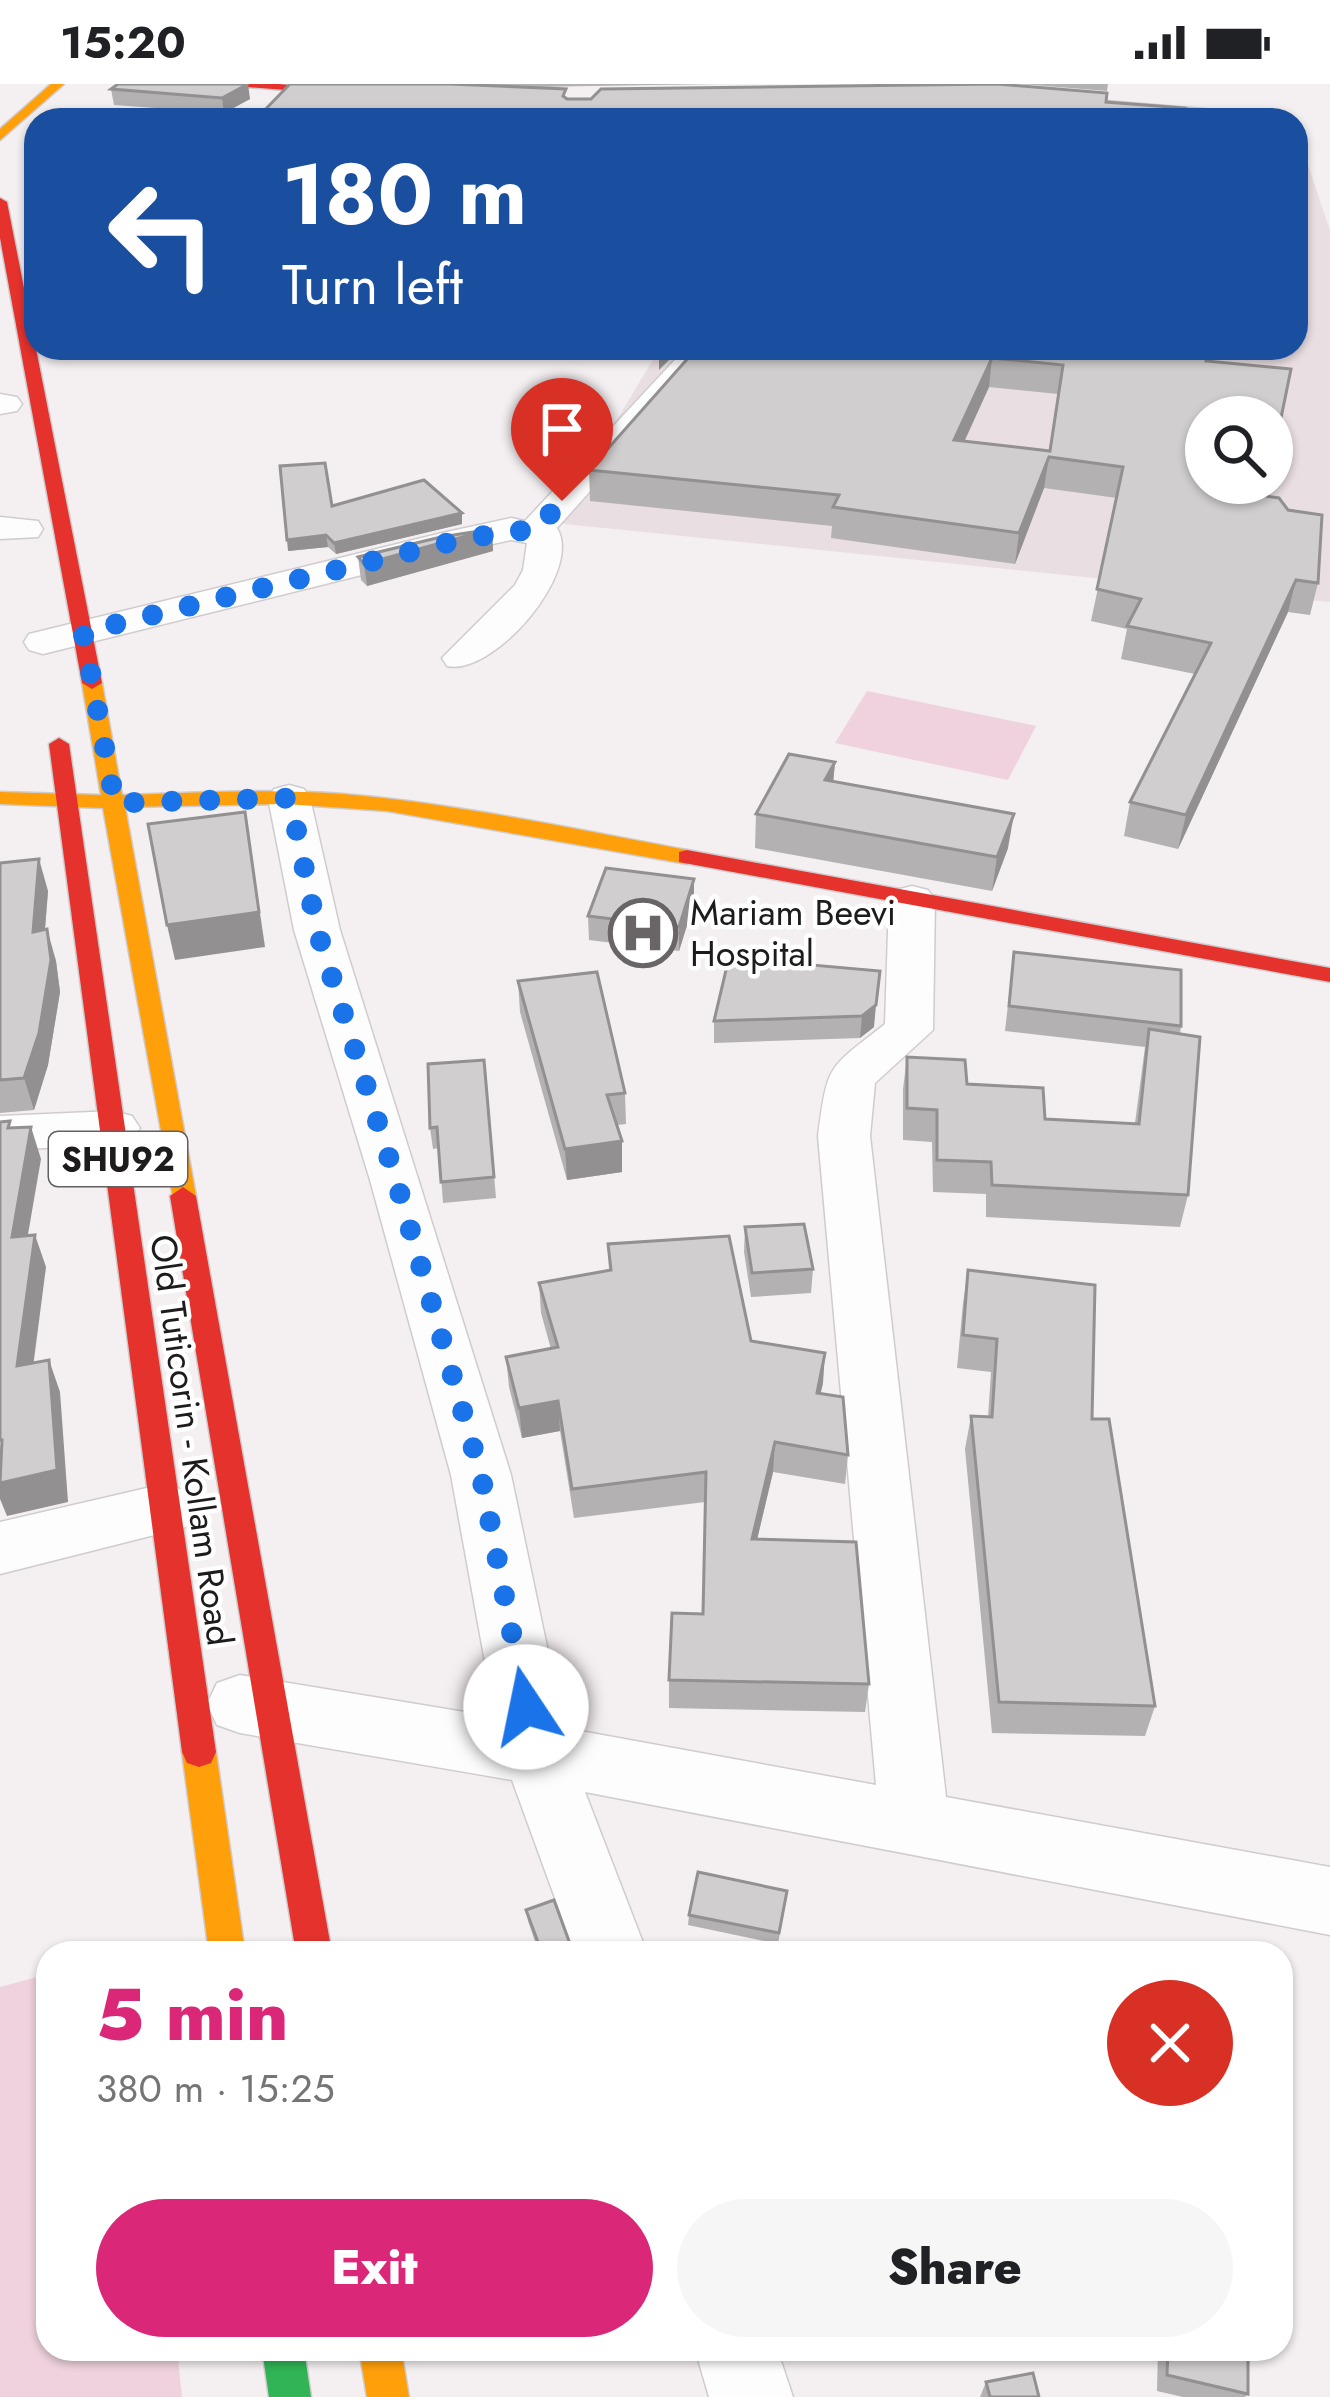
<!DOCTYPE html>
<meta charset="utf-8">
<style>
:root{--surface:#fff;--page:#f6f6f6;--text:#202124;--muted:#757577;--accent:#db2777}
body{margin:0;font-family:Jost,sans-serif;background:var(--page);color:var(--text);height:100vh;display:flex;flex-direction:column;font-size:45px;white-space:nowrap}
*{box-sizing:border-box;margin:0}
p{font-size:39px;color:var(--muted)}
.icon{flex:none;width:66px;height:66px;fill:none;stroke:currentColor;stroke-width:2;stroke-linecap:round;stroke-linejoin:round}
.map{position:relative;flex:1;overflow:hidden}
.panel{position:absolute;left:36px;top:1857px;width:1257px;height:420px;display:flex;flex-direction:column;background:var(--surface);border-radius:36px;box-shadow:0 3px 9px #0004}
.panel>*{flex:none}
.top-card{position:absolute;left:24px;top:24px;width:1284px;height:252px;border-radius:36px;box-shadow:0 3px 9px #0004;background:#1a4fa0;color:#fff;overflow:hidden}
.tools{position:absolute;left:1185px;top:312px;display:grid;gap:24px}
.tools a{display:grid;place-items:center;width:108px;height:108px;border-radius:50%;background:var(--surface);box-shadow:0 3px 9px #0004;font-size:60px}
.pin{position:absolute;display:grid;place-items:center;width:102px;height:102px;color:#fff;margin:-123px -51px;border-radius:50% 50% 50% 0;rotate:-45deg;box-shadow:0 0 12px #0007}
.pin .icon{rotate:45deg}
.me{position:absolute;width:132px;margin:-66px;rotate:349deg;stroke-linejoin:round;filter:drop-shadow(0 0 9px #0008)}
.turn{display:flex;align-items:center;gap:42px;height:252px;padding:0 60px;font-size:54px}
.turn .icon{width:156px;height:156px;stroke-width:2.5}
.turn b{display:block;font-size:84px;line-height:102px}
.round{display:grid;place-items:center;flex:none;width:126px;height:126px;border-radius:63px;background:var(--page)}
.head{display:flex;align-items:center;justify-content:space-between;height:204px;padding:0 60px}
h1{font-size:72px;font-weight:800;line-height:90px;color:var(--accent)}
.action{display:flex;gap:24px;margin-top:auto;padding:24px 60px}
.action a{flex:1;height:138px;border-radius:72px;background:var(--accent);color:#fff;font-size:48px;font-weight:800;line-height:138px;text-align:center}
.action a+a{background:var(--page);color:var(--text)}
.status{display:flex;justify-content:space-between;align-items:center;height:84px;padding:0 60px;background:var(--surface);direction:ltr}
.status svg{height:33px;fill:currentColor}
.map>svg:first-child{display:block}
</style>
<div class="status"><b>15:20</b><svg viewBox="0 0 49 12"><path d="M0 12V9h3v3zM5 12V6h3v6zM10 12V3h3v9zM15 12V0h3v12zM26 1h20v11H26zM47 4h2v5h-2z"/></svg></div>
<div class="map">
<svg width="1330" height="2313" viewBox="0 0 1330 2313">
<rect width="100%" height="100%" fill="#f4eff1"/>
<!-- built -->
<path fill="#e9dee2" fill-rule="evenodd" d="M1296,45L1330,147V518L555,439L660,264H1296ZM1206,333H1272V399H1206Z"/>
<!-- green -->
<g fill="#efd2dd">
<polygon points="867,607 1036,642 1008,696 835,659"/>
<polygon points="48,1890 48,2265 177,2265 182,2313 0,2313 0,1903"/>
</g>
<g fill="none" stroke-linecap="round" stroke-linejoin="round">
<!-- street casing -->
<g stroke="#d0cccd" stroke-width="3">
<g id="street">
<path d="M686,264H718L557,444C584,489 492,593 447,582L442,574L515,501L523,486L527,459L511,456L442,471L43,570L29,566L24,558L29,550L442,449L511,434L525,437Z"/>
<polygon points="0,310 17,313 22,320 17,327 0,330"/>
<polygon points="0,433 38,437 43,445 38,453 0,455"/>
<path d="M289,701L304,705L310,714L340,846L511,1391L564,1644L876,1701L818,1052C828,978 827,986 885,940L889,816L896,806L912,802L928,806L935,816L933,946L875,999L870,1052L946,1713L1330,1783V1851L585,1708L647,1869H575L512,1696L240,1649L217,1641L207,1620L217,1599L240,1591L495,1633L451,1391L370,1096L294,846L268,714L274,705Z"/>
<polygon points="114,1027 132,1032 140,1044 132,1056 114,1061 0,1066 0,1032"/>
<polygon points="164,1400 186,1407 194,1425 186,1443 0,1490 0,1438"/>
<polygon points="695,2265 777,2265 793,2313 709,2313"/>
</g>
</g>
<!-- fast casing -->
<g stroke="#d0cccd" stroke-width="3">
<g id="fast">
<polygon points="1093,16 1287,32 1293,36 1089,23"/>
<polygon points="262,2265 304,2265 311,2313 269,2313"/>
</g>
</g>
<!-- slow casing -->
<g stroke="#d0cccd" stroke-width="3">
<g id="slow">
<polygon points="51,0 64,0 0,56 0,45"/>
<path d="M92,593L102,599L122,711C196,709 270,704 343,710C459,720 573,745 687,766L698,773L687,780L387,727L286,720L125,723L196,1112L192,1119H174L103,724L0,720V708L101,711L82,599Z"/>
<polygon points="199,1653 211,1657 216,1668 245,1869 209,1869 182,1668 187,1657"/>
<polygon points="359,2265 401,2265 409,2313 367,2313"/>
</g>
</g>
<!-- jam casing -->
<g stroke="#d0cccd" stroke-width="3">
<g id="jam">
<polygon points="210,0 279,0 379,9 373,13"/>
<polygon points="0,114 7,118 102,599 92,605 82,599 0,154"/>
<polygon points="59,654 69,660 216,1668 211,1679 199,1683 187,1679 182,1668 49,660"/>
<polygon points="687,766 1330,884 1330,898 679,778 679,768"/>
<polygon points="183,1103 196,1112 332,1869 296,1869 170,1112"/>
</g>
</g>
<!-- street -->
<use href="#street" fill="#fdfdfd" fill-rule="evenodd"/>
<!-- fast -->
<use href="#fast" fill="#30b455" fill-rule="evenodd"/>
<!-- slow -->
<use href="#slow" fill="#ff9f0a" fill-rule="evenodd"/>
<!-- jam -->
<use href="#jam" fill="#e5322d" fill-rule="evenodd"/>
</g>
<!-- wall -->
<g fill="#b4b1b2" fill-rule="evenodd">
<polygon points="290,0 716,0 530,3 567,15 997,0 255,36"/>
<polygon points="1020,0 1108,0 1107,7"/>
<polygon points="111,5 250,15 224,29 114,21"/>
<path d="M697,264L1206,277L1265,412L1318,499L1310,531L1288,528L1178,765L1124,752L1130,718L1195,590L1121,575L1127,545L1091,537L1117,414L1044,404L1015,480L831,454L832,442L590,417L589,386ZM989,303L1058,310L1050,367L964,357Z"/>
<polygon points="332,422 462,440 336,470 328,463 288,467"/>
<polygon points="492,445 493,467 367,502 361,496 358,473"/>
<polygon points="835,678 833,698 1008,764 992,807 755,764 756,730"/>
<polygon points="0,779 48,807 45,846 56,877 60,908 48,981 34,1026 0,1029"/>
<polygon points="694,795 694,819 679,867 589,856 588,832"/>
<polygon points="1014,868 1181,942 1180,950 1188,1111 1180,1143 986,1133 986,1110 933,1108 932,1058 903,1056 903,1005 907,973 1045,1035 1135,1039 1145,963 1005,947"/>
<polygon points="800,880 874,943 860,954 714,959 714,937"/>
<polygon points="518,897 625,1009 626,1040 617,1041 622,1088 567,1096 520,928"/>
<polygon points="484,976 496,1114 443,1119 439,1064 433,1065 430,1044"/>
<polygon points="745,1143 813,1185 811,1209 751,1213 744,1168"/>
<polygon points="608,1160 751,1257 823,1299 820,1310 848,1371 845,1400 773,1388 757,1456 869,1600 865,1628 669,1624 669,1596 703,1530 705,1418 574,1434 560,1347 522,1354 509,1303 506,1273 551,1265 541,1229 539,1199 609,1186"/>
<polygon points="968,1186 1092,1335 1155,1622 1145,1652 992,1649 965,1365 971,1332 988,1333 991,1288 957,1284 963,1219"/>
<polygon points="787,1807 778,1860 688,1841 689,1831"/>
<polygon points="526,1826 570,1860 592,1869 539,1869 528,1837"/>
<polygon points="1158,2265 1248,2265 1248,2310 1245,2313 1183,2313 1157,2307"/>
<polygon points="986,2298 1039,2313 980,2313"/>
</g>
<!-- shaded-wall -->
<g fill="#929091">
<polygon points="248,0 250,15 224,29 222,14"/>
<polygon points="657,264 681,264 659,286 659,265 657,266"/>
<polygon points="992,274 989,303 951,387 954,356"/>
<polygon points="1049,373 1044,404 1015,480 1019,449"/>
<polygon points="462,429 462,440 336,470 334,459"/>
<polygon points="492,445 493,467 367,502 364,480"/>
<polygon points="326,451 328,463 288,467 287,456"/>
<polygon points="1296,496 1288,528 1178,765 1186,731"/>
<polygon points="835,678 832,712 825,696"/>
<polygon points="245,728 265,863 175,876 167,841"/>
<polygon points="1014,730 1008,764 992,807 997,773"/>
<polygon points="39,775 48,807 42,880 33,848"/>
<polygon points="694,795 694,819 679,867 679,843"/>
<polygon points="47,845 56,877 60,908 48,981 34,1026 24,994"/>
<polygon points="876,921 874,943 860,954 862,932"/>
<polygon points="31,1043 41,1075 22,1185 12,1153"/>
<polygon points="622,1057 622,1088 567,1096 565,1065"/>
<polygon points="35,1151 46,1183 29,1314 17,1282"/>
<polygon points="825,1269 823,1299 814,1339 817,1309"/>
<polygon points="49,1276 60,1308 68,1418 7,1432 0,1415 0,1399"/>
<polygon points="558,1317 560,1347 522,1354 519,1324"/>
<polygon points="775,1358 773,1388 750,1485 752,1455"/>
</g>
<!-- building -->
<g fill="#d1cecf" stroke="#929091" stroke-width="3" fill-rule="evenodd">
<polygon points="118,0 248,0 222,14 111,5"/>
<polygon points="290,0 450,0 566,5 563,12 567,15 591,15 601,5 997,0 1107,9 1106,18 1185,24 1183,36 255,36"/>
<path d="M697,264H1208L1206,277L1291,285L1272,378V333H1206V399H1268L1265,412L1279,414L1288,426L1322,431L1318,499L1296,496L1186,731L1130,718L1211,559L1127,542L1141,515L1097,505L1123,383L1049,373L1019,449L833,423L839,411L589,386ZM992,274L1063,281L1050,367L954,356Z"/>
<polygon points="325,379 332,422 424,396 462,429 334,459 326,451 287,456 280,382"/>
<polygon points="492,445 364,480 358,473 441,453"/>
<polygon points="789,670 835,678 825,696 1014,730 997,773 756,730"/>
<polygon points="245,728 259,828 167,841 148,740"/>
<polygon points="39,775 33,848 47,845 51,876 39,949 24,994 0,996 0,779"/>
<polygon points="606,784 694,795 679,843 588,832"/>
<polygon points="1014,868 1181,886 1181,942 1009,922"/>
<polygon points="801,874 800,880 880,887 876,921 862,932 714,937 727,882"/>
<polygon points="597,888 625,1009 607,1011 622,1057 565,1065 518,897"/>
<polygon points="1149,945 1200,953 1188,1111 992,1101 991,1078 937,1076 937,1026 907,1024 907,973 965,976 967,1000 1043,1004 1045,1035 1139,1040"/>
<polygon points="484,976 494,1093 441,1098 437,1043 430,1044 428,980"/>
<polygon points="10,1037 8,1044 31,1043 12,1153 35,1151 17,1282 49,1276 57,1386 0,1399 2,1356 0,1356 0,1038"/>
<polygon points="804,1140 813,1185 752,1189 745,1143"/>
<polygon points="729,1152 751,1257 825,1269 817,1309 843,1313 848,1371 775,1358 752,1455 856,1458 869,1600 669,1596 672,1529 703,1530 706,1388 572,1405 558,1317 519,1324 506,1273 558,1263 539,1199 611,1186 608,1160"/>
<polygon points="968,1186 1095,1201 1092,1335 1109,1335 1155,1622 999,1618 971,1332 992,1333 997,1255 963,1251"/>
<polygon points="698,1788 787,1807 779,1849 689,1831"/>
<polygon points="554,1816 570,1860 589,1863 592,1869 542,1869 526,1826"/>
<polygon points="1168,2265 1248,2265 1248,2310 1167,2291"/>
<polygon points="1033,2289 1039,2313 990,2313 986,2298"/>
</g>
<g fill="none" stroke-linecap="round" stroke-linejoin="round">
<!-- route -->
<polyline stroke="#1a73e8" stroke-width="21" stroke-dasharray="0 37.8" points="526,1623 481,1391 396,1096 317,846 290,714 115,719 83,548 442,460 512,446 534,448 562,417"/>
</g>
<!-- icons -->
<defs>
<g id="hospital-ring" transform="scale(3.45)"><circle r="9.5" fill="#fff" stroke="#696567" stroke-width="1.5"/><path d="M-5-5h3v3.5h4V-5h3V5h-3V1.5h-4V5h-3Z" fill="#696567"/></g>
</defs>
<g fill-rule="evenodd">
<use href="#hospital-ring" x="643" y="849"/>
</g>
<g text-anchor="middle" stroke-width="9" stroke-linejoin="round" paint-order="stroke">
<!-- shield labels -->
<rect fill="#fff" stroke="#625f60" stroke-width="3" x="49" y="1048" width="138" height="54" rx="9"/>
<g font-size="33" font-weight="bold" fill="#1e1b1c">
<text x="118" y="1087">SHU92</text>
</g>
<!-- poi labels -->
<g font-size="36" fill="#1e1b1c" stroke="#fff" text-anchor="start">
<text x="690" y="841">Mariam Beevi<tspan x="690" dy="41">Hospital</tspan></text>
</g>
<!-- street labels -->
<g font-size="36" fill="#1e1b1c" stroke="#fff">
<text transform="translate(192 1356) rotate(82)" y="13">Old Tuticorin - Kollam Road</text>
</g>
</g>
</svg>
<div class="tools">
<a><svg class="icon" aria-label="search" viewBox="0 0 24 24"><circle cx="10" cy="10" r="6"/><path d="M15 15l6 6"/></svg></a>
</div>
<div class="pin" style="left:562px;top:417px;background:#d93025"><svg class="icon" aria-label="arrive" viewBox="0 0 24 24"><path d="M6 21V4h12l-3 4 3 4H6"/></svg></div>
<svg class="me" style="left:526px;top:1623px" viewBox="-20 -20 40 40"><circle r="19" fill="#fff"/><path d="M0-13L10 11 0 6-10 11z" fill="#1a73e8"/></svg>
<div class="top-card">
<div class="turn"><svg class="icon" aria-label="left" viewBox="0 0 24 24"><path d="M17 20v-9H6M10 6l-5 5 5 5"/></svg><div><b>180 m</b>Turn left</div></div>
</div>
<section class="panel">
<div class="head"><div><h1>5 min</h1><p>380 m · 15:25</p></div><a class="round" style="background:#d93025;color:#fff"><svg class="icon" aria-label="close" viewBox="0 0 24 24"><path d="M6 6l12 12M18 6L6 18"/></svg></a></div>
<div class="action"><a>Exit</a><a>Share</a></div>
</section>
</div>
